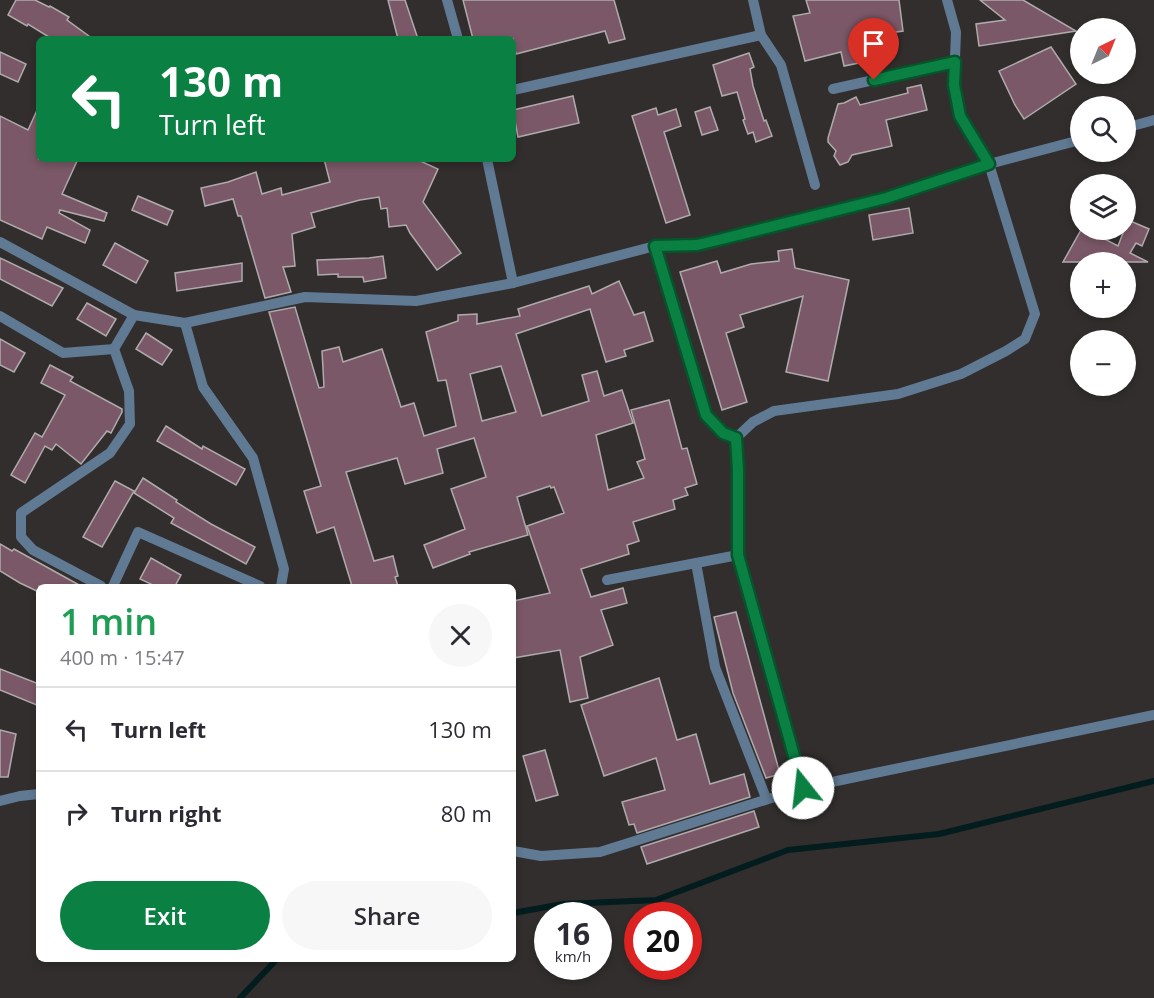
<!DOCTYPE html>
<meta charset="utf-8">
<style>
:root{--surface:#fff;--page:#f7f7f7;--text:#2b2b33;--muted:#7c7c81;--line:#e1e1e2;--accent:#0b8043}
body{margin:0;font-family:"Open Sans",sans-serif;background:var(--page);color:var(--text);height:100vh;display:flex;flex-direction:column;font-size:22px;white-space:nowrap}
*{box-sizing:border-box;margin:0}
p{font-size:20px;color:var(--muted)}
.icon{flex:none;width:33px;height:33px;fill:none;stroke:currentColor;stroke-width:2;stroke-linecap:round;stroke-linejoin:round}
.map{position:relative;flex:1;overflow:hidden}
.panel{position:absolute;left:36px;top:584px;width:480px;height:378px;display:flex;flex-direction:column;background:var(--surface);border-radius:9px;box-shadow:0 3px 9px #0003}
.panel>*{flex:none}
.banner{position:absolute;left:36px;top:36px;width:480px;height:126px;border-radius:9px;box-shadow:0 3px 9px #0003;background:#0b8043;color:#fff;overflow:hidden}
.needle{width:39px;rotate:43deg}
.fabs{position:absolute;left:1070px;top:18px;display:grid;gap:12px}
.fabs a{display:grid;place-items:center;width:66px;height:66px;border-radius:50%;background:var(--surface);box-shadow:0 3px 9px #0003;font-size:30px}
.speed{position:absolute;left:534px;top:902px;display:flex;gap:12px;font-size:30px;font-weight:700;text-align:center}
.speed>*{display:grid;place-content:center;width:78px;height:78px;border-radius:50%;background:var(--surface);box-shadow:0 3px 9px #0003;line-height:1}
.speed small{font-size:15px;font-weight:400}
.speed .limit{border:9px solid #d22;background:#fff;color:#111}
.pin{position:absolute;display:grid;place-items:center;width:51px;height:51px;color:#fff;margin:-62px -26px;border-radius:50% 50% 50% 0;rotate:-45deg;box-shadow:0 0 6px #0007}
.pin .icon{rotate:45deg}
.me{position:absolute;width:66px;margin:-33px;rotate:344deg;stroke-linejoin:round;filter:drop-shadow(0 0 4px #0008)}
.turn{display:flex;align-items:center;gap:21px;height:126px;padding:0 24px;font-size:27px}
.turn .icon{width:78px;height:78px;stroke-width:2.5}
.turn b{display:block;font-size:42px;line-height:51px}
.round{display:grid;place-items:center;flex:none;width:63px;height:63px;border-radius:32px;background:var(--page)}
.head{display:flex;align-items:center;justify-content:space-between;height:102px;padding:0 24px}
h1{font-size:36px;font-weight:600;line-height:45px;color:#1e9e55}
.button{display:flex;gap:12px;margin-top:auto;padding:12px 24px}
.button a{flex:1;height:69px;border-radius:36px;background:var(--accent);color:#fff;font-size:24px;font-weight:600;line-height:69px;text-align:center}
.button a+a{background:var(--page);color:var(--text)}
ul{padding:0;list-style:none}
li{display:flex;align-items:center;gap:18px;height:84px;padding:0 24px;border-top:2px solid var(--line)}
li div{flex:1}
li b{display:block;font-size:22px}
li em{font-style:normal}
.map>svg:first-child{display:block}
</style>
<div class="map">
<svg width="1154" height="998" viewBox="0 0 1154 998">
<rect width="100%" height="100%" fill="#312e2d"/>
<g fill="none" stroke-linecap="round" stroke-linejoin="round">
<!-- stream -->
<g stroke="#031c1d" stroke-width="6">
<polyline points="513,913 563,904 656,900 788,850 939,834 1154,781"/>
<polyline points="240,998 278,958"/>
</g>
</g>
<!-- building -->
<g fill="#7b5867" stroke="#afabad" stroke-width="1.5" fill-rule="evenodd">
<polygon points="16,0 35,0 49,7 50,6 69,17 67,20 93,39 52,39 28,24 27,26 8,15"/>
<polygon points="388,0 405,0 418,39 398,39"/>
<polygon points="463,0 614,0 625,39 609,43 605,31 516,54 513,39 473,39"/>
<polygon points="806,0 899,0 903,31 883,34 887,55 880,57 881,64 865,68 864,62 844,66 841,52 805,61 793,16 810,13"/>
<polygon points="980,0 1023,0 1076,31 979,46 976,24 1005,20"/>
<polygon points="1051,47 1076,84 1024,119 1015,105 999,71"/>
<polygon points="0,52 26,64 18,82 0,74"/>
<polygon points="749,53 754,67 750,69 753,86 764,121 766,120 772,136 756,142 753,132 748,134 743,120 745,119 737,92 722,96 713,65"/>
<polygon points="921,85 927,110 886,120 892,146 852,155 848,162 840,165 834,156 836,151 828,142 828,138 838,104 844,103 856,97 860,105 908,93 907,88"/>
<polygon points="573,96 579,123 518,137 513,110"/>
<polygon points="39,106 39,159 78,159 62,194 107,213 104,221 60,210 59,213 90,230 85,243 47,227 42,239 0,220 0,116 28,130"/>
<polygon points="710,107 718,130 702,135 695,112"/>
<polygon points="656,108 658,115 676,109 681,126 664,132 690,215 666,223 632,116"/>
<polygon points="324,159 416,159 438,169 423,202 461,253 437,270 410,233 406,225 389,227 387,208 381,209 379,197 360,200 311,213 315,227 292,234 295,266 283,267 291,292 265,298 241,216 238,216 233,199 205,206 201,188 228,182 256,172 262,194 281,188 282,195 330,182"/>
<polygon points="138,196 173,211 167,225 132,210"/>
<polygon points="909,208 913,233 873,240 869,215"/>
<polygon points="1128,220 1149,229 1142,246 1136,243 1130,253 1148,262 1063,262 1081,230 1087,230 1118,246"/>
<polygon points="115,243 148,261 136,283 103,265"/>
<polygon points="792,249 795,268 849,280 828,381 786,372 803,296 740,315 744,327 726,333 747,402 722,410 680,272 717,261 721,273 751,264 779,261 778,251"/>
<polygon points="383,256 386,278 364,282 363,277 338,277 338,274 318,275 317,260 369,258"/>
<polygon points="0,258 63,288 52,306 0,279"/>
<polygon points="242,263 242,281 177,291 175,273"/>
<path d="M619,281L634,315L644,312L653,341L624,350L626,356L606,362L590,309L516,334L542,416L589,401L582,375L597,371L604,396L622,390L633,423L596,435L608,490L644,478L637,462L645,459L631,410L669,400L682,449L687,448L697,484L685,488L688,495L673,500L675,509L633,522L639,541L627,545L629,554L581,569L591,597L623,588L627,603L601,610L613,645L580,657L588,698L570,702L560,650L513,658V601L550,593L527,526L564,513L554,487L551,488L550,486L517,497L528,535L469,552L470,554L433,568L424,545L465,529L451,489L486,477L474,438L437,449L443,473L405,484L397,458L346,472L374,561L393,556L398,576L395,577L398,586H352L334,527L317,533L304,491L321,486L269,312L295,307L319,388L324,387L322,351L339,347L343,362L382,349L401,407L414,403L424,436L456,426L446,380L438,381L426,332L458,321V315L477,314V324L520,316L518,309L589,286L592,294ZM501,366L516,412L482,421L470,374Z"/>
<polygon points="87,303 116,319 106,336 77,319"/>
<polygon points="146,333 172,350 162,365 136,349"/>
<polygon points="0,339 25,353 14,372 0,365"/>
<polygon points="50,365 73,377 70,381 122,409 122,412 111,433 107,431 81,464 56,444 52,450 45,446 25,483 11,475 35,433 42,437 65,395 41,383"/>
<polygon points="166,426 202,449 203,446 245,469 236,485 157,441"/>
<polygon points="143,478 177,500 176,502 211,524 255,547 246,564 171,523 174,518 134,493"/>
<polygon points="115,481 134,491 102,547 83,537"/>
<polygon points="0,544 12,551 14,549 81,586 39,586 39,592 20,583 0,571"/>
<polygon points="151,558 181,575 175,586 155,586 140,579"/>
<polygon points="736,612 780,774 766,778 733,693 714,617"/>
<polygon points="0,669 39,684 39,706 0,690"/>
<polygon points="659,678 677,740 696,734 710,784 744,774 750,797 637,833 634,824 629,825 622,802 665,790 656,758 604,776 581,705"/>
<polygon points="0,730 16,734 8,777 0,777"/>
<polygon points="545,750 558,795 536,801 523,756"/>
<polygon points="754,811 759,827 647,864 641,847"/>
</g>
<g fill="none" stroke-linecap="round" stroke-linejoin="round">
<!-- service -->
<g stroke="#607a94" stroke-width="10">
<polyline points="447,0 458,39"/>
<polyline points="753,0 761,35"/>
<polyline points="833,89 955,62"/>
<polyline points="513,90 761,35 781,65 815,185"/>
<polyline points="1125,128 1154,120"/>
<polyline points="487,159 513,283"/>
<polyline points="0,242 134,315 185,323 305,297 416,301 513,283 655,246 697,245 886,198 989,164 1080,140"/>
<polyline points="655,246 706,415 723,433 736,438 753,422 774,411 898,394 961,374 1006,351 1025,339 1035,314 989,164 960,116 954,85 956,32 947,0"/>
<polyline points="0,316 63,353 114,349 134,315"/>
<polyline points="185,323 203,387 253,458 284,569 281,586"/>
<polyline points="736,438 738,470 738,555 803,788"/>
<polyline points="696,563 715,667 766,798"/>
<polyline points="607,580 738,555"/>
<polyline points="101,586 33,550 21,537 21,513 110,453 130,424 129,391 114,349"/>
<polyline points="113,586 138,532 260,586"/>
<polyline points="0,801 20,796 39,794"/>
<polyline points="513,851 541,856 600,852 803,788 1154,715"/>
</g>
</g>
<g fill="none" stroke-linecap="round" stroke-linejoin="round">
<!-- route casing -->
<g stroke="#07532c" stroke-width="15">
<polyline id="route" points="803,788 738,555 738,470 736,438 723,433 706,415 655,246 697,245 718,240 886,198 989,164 960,116 954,85 955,62 874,80"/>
</g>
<!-- route -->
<use href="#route" stroke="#0b8043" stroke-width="10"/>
</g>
</svg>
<div class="fabs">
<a><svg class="needle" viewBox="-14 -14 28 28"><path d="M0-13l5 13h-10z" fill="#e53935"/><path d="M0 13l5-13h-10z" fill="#7c7c81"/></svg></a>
<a><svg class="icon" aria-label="search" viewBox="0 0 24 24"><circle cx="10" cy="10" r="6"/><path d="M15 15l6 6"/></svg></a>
<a><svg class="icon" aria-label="layers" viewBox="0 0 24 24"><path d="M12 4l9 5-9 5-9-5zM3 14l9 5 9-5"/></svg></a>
<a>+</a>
<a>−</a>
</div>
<div class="speed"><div>16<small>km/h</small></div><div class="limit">20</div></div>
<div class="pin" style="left:874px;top:80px;background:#d93025"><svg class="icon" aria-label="arrive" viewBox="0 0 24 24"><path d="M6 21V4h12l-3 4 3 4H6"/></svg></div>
<svg class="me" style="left:803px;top:788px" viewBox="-20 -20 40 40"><circle r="19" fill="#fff"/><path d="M0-13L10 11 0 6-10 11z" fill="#0b8043"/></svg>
<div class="banner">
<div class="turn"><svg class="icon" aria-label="left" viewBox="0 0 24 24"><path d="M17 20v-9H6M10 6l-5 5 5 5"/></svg><div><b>130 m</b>Turn left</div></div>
</div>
<section class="panel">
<div class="head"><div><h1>1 min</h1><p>400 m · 15:47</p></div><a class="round"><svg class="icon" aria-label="close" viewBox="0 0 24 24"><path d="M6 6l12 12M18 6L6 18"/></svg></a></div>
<ul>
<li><svg class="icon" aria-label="left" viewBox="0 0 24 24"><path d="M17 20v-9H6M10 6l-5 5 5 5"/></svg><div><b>Turn left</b></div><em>130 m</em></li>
<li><svg class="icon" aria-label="right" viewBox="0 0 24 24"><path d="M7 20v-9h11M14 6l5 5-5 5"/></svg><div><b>Turn right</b></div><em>80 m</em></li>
</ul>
<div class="button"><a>Exit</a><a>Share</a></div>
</section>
</div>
